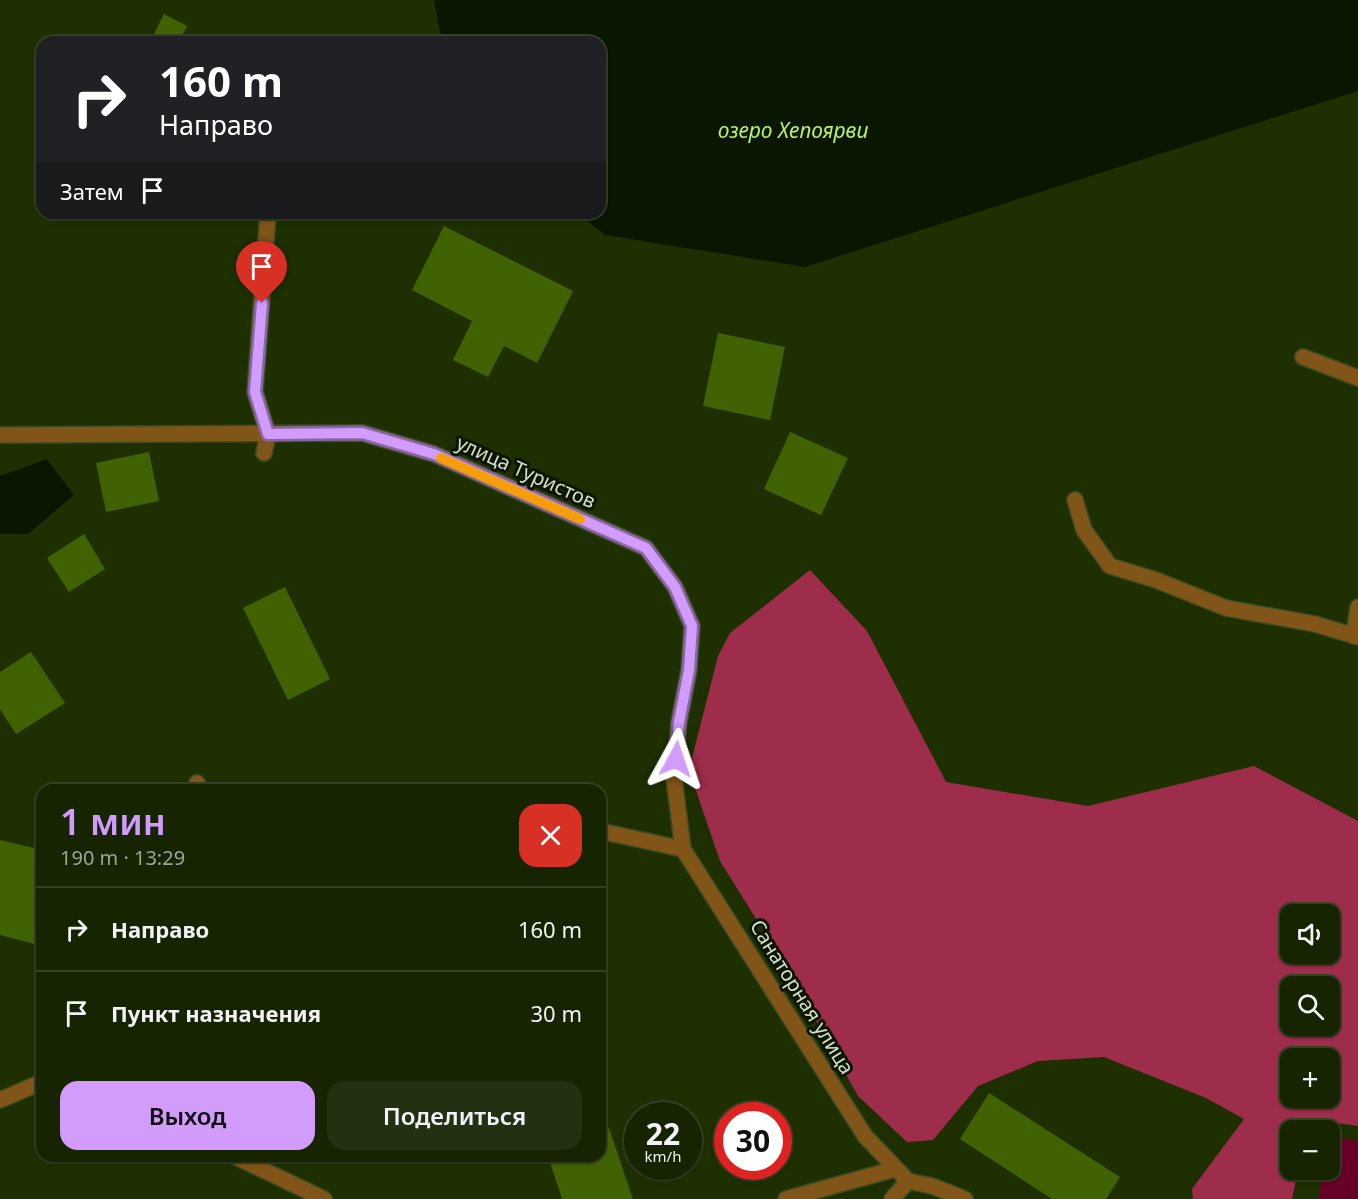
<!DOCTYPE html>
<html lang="ru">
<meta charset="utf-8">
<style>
:root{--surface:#162402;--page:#233011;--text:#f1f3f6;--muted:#9ea499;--line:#354124;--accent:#d29cfd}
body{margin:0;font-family:"Noto Sans",sans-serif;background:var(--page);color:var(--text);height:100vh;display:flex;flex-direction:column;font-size:22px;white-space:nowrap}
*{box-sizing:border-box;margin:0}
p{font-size:20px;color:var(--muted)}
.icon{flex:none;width:33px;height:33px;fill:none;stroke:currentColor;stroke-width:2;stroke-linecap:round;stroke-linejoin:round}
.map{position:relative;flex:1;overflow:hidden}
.sheet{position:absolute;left:36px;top:784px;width:570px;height:378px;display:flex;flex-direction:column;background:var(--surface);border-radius:18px;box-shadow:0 2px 4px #0004,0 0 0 2px var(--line)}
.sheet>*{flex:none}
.guide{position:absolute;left:36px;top:36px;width:570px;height:183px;border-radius:18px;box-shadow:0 2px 4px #0004,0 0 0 2px var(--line);background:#202124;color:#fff;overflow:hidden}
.buttons{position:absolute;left:1280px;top:904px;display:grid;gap:12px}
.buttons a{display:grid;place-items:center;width:60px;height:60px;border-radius:12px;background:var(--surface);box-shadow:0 2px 4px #0004,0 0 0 2px var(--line);font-size:30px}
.speed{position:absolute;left:624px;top:1102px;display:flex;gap:12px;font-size:30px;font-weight:700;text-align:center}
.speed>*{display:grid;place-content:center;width:78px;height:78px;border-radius:50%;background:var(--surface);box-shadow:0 2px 4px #0004,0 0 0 2px var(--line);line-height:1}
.speed small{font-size:15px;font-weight:400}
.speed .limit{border:9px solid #d22;background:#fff;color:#111}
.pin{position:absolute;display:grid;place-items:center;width:51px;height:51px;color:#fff;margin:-62px -26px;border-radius:50% 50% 50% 0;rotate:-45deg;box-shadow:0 0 6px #0007}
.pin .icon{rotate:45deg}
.me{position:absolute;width:66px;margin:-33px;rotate:5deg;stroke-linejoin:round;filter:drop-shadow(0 0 4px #0008)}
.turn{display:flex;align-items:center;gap:21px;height:126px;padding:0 24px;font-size:27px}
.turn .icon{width:78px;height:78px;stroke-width:2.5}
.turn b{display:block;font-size:42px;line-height:51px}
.then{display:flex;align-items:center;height:57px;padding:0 24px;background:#0003;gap:12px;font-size:22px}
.round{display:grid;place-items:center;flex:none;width:63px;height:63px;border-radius:18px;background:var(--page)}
.head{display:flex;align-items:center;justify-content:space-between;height:102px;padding:0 24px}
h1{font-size:36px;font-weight:600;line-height:45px;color:var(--accent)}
.button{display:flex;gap:12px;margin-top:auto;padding:12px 24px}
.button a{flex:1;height:69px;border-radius:18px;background:var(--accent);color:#111;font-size:24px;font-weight:600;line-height:69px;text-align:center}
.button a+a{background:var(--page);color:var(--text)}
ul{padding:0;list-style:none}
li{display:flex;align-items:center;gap:18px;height:84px;padding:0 24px;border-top:2px solid var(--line)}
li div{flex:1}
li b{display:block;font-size:22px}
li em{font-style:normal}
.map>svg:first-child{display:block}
</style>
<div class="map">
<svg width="1358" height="1199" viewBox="0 0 1358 1199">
<rect width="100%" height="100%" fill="#1e3002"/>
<!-- green -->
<polygon fill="#670026" points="1331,1136 1358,1141 1358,1199 1318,1199 1324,1170 1329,1170"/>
<!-- forest -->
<path fill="#9e2d4b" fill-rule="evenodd" d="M810,570L867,631L946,782L1088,806L1254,766L1358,821V1126L1338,1123L1305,1129V1131H1290V1170H1298L1292,1199H1193L1192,1189L1244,1119L1206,1098L1104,1057L1038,1061L978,1086L933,1140L907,1142L858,1096L783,962L720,861L689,770L718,656L730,633ZM1290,915H1329V954H1290ZM1290,987H1329V1026H1290ZM1290,1059H1329V1098H1290Z"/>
<!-- water -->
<g fill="#091600">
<polygon points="434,0 1358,0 1358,91 805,267 605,235 577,213 600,213 600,42 442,42"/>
<polygon points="47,459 74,495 28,534 0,534 0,476"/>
</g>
<!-- building -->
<g fill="#416202">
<polygon points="164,14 187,26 179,42 150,42"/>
<polygon points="444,226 573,291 537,363 504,346 488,377 453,360 472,321 412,290"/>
<polygon points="718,333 785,347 770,420 703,406"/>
<polygon points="790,432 848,458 821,515 764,489"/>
<polygon points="149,452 159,501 106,512 96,463"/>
<polygon points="84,534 105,569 69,592 47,558"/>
<polygon points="285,587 330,679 288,700 243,608"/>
<polygon points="31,652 65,703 16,734 0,709 0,672"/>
<polygon points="0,840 42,850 42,946 0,935"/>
<polygon points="989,1093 1120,1177 1106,1199 1052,1199 960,1139"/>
<polygon points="609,1128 633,1199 562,1199 548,1156 600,1156 600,1131"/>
</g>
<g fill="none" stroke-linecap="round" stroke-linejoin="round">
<!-- lane casing -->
<g stroke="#3b4c22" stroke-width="18">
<g id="lane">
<polyline points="1303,357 1358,378"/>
<polyline points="264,453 268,434 255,392 268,213"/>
<polyline points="1354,636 1358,607"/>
<polyline points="197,783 201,790"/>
<polyline points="234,1156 324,1199"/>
<polyline points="786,1199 895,1169"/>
<polyline points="892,1199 908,1181"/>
</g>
</g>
<!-- street casing -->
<g stroke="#3b4c22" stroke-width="18">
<g id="street">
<polyline points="0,435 362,433 434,454 646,548 675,587 692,626 689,670 679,722 674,778 683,849"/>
<polyline points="1075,500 1084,530 1110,566 1156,580 1226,608 1315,624 1358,637"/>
<polyline points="600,831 683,849 865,1136 908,1181 932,1186 965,1199"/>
<polyline points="0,1100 42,1082"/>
</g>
</g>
<!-- lane -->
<use href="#lane" stroke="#815418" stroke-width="15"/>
<!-- street -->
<use href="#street" stroke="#815418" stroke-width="15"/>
</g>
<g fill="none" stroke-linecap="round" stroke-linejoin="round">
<!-- route casing -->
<g stroke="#8865a4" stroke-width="15">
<polyline id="route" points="262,303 255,392 268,434 362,433 434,454 646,548 675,587 692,626 689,670 679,722 676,759"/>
</g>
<!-- route -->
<use href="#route" stroke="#d29cfd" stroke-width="10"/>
<!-- slow -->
<polyline stroke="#f59e0b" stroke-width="10" points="441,458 580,519"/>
</g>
<g text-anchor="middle" stroke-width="6" stroke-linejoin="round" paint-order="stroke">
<!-- street labels -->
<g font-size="20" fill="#d4e0c8" stroke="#0d1504">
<text transform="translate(526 472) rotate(24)" y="7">улица Туристов</text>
<text transform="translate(802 997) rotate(58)" y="7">Санаторная улица</text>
</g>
<!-- water labels -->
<g font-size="21" font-style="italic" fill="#b6f268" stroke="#0d1504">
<text x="793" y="138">озеро Хепоярви</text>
</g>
</g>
</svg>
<div class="buttons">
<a><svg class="icon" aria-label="sound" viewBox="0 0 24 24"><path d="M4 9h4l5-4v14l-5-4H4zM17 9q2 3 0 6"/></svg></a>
<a><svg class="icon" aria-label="search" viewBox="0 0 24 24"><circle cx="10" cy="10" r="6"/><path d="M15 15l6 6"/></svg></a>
<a>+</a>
<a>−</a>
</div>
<div class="speed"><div>22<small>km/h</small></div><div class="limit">30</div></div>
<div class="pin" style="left:262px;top:303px;background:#d93025"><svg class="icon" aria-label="arrive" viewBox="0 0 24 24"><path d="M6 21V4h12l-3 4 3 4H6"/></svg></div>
<svg class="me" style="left:676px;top:759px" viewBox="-20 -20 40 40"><path d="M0-17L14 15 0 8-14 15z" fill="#d29cfd" stroke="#fff" stroke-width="4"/></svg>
<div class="guide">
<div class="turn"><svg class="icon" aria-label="right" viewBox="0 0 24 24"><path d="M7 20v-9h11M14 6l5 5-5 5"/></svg><div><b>160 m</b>Направо</div></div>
<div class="then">Затем<svg class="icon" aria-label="arrive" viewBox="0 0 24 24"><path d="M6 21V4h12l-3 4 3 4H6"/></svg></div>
</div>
<section class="sheet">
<div class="head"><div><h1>1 мин</h1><p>190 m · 13:29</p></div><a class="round" style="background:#d93025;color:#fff"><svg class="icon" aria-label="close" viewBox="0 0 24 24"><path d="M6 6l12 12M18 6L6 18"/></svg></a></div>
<ul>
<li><svg class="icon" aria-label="right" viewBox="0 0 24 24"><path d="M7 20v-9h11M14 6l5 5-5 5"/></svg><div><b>Направо</b></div><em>160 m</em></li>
<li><svg class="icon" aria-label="arrive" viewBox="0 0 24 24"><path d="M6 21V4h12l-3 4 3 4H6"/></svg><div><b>Пункт назначения</b></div><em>30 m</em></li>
</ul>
<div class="button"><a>Выход</a><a>Поделиться</a></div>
</section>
</div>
